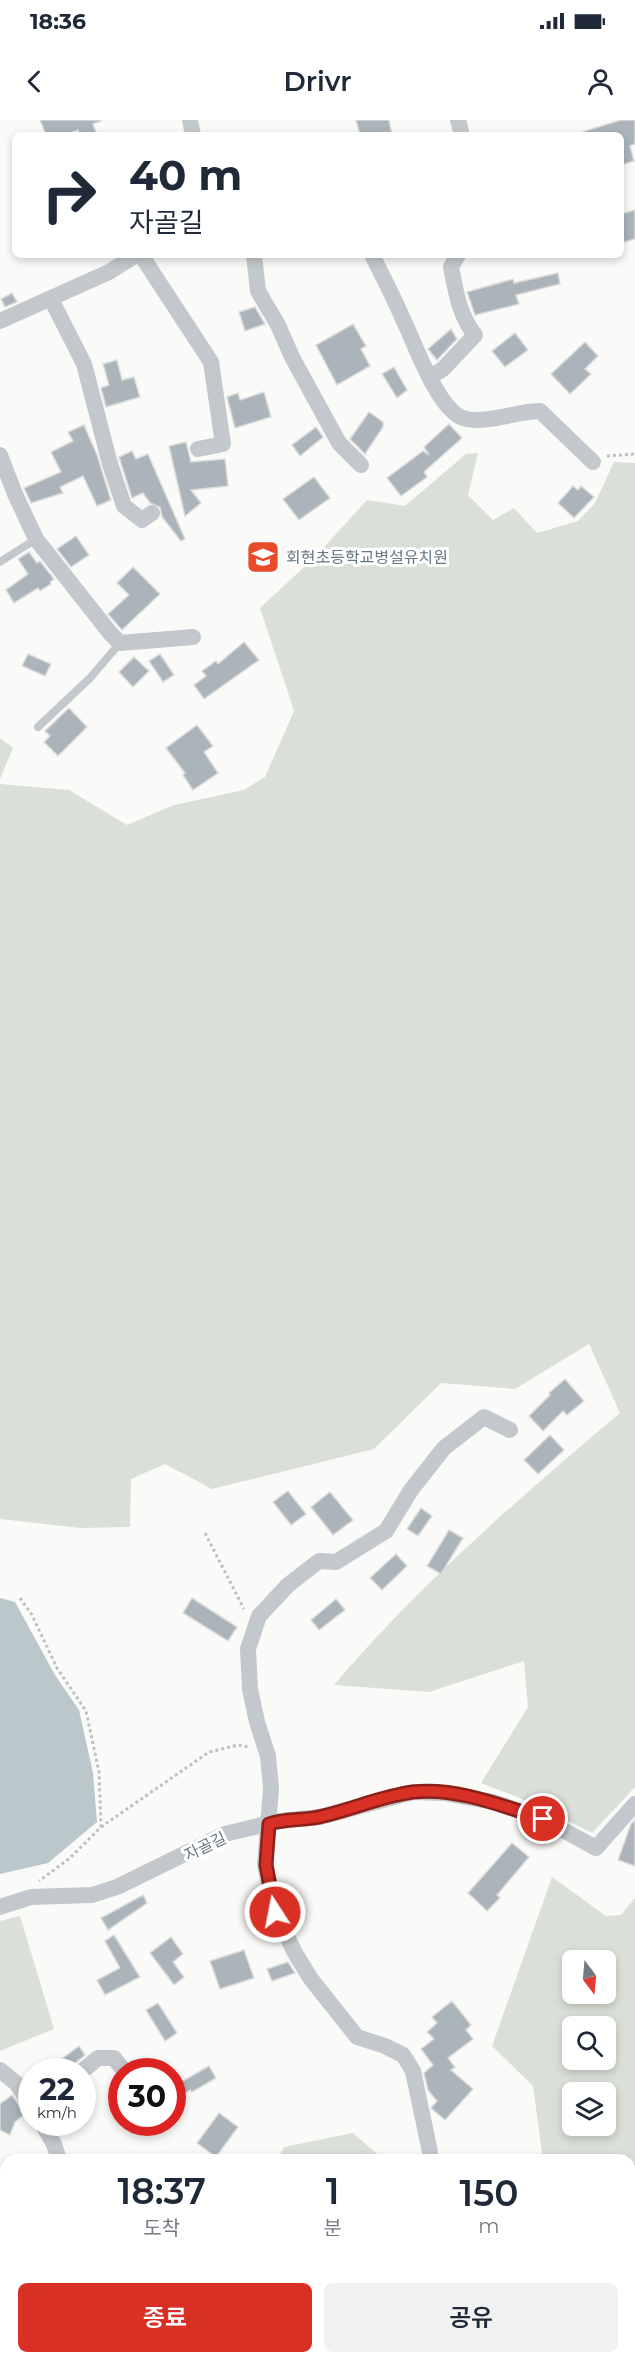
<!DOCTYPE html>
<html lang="ko">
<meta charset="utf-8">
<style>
:root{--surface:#fff;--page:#f2f2f3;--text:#1f2937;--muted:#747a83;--accent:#d93025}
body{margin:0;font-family:Montserrat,"Noto Sans KR",sans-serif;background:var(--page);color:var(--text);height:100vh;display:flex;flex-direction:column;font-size:22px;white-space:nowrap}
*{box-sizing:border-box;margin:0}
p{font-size:20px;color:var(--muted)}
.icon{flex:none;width:33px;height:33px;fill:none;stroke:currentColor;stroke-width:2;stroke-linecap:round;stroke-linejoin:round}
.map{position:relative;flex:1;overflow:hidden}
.details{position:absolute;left:0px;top:2034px;width:636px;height:210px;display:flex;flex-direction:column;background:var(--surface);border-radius:18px 18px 0 0;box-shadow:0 3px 9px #0003}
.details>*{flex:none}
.top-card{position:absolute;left:12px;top:12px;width:612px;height:126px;border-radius:9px;box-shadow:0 3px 9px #0003;background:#fff;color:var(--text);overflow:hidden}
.needle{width:39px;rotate:164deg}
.controls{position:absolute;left:562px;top:1830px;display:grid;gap:12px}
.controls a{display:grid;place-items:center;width:54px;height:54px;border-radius:9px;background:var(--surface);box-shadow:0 3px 9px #0003;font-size:30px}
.speed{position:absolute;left:18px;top:1938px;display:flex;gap:12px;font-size:30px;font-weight:700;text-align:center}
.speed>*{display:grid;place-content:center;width:78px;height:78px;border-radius:50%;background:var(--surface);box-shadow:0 3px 9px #0003;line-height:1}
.speed small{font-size:15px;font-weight:400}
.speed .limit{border:9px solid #d22;background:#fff;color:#111}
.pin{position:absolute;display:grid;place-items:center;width:51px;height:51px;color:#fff;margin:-26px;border:3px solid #fff;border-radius:50%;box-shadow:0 2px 6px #0007}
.me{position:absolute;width:66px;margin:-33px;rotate:349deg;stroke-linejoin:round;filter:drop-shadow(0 0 4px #0008)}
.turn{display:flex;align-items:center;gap:21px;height:126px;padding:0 18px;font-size:27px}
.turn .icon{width:78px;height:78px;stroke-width:2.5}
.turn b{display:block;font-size:42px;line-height:51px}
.eta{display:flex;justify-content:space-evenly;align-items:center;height:102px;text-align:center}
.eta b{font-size:36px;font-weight:600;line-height:42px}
.action{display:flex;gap:12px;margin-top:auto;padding:12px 18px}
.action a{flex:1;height:69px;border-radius:9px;background:var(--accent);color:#fff;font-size:24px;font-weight:600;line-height:69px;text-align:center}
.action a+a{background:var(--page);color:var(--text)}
.status{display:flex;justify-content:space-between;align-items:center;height:42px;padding:0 30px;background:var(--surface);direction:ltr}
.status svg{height:16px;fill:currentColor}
header{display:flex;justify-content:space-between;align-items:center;height:78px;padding:0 18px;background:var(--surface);font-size:27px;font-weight:600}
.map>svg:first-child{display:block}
</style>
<div class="status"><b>18:36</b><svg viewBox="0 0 49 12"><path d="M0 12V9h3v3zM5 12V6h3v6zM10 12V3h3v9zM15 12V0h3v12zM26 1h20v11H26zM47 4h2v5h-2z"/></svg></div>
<header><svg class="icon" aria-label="back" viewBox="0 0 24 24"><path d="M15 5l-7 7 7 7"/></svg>Drivr<svg class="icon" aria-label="person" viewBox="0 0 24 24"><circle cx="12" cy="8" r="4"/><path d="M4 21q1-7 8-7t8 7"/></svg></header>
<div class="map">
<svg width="635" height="2244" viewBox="0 0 635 2244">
<rect width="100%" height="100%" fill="#fafaf8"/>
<!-- green -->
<g fill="#dae0d7" fill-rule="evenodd">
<path d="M478,333L468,375L493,400L514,388L537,413L578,401L595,383L614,342L635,343V1667L592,1713L520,1678L481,1663L528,1587L524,1541L429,1572L334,1565C419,1465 519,1378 620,1293L589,1224L515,1269L441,1263L374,1329L212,1369L165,1344L131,1359L130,1407L81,1408L0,1399V664L69,670L127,705L174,685L244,670L265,657L294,591L260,488L315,437L367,380L405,386L466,334Z"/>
<polygon points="0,618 13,628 0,659"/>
<path d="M552,1757L606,1796L621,1795L635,1778V2244H20L27,2238H630V2040H543L533,1966L492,1926ZM573,1840H606V1874H573ZM573,1906H606V1940H573ZM573,1972H606V2006H573Z"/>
<polygon points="20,1796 54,1909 0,1931 0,1801"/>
<polygon points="353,2013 384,2040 277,2040 284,2027"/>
</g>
<!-- water -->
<polygon fill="#bbc8cb" points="0,1478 15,1482 55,1555 79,1590 93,1653 97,1702 48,1743 0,1754"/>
<!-- building -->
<g fill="#aab4ba" stroke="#dcdcda" stroke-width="1.5">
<polygon points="40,0 101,0 101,1 93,4 97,15 79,15 78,10 65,15 46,15"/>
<polygon points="356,0 389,0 392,15 360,15"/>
<polygon points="621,0 635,0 635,24 630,26 634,41 621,45 621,15 582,15 582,12"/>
<polygon points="635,90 635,119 621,123 621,94"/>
<polygon points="558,153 560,164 516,175 519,184 475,195 467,172 513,159 514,163"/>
<polygon points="12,173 17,182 5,187 1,179"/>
<polygon points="255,187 265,204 245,211 239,192"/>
<polygon points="353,204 366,226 361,229 370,246 337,265 316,225"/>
<polygon points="451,209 457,219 437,240 428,229"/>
<polygon points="515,213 528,230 505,247 492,231"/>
<polygon points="585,222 598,236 585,249 591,254 570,274 551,254"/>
<polygon points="117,240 122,260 134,257 140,277 106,287 101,268 109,265 103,244"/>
<polygon points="394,247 407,270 397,278 382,254"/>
<polygon points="264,272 271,297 235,308 227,277 238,273 240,280"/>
<polygon points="369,292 383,302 383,307 365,334 350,319"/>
<polygon points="449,304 462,318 424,352 427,357 401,376 387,358 423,331 429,335 424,327"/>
<polygon points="84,305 97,335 111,380 97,386 83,356 60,367 63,373 31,383 24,368 61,352 51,332 73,321 68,312"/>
<polygon points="316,307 323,317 300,336 292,325"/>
<polygon points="186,322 191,342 225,339 228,366 191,370 201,383 185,396 169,326"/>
<polygon points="132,331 136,339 148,334 185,419 181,421 162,397 160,387 150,383 143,373 132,378 119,337"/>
<polygon points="314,357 330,378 299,400 283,379"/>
<polygon points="573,366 578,370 581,366 594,377 574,398 558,383"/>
<polygon points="76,416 89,435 71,447 57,429"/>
<polygon points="29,432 37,443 40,441 54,459 50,462 51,464 40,471 38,468 14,483 6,470 28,454 18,439"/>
<polygon points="133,447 160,474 122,510 108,494 129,475 117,463"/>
<polygon points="244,522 259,540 204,579 194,565 206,556 202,551 216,541 218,544"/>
<polygon points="28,534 51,544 45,556 22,546"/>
<polygon points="160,534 174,555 163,562 149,541"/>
<polygon points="134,537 149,551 133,567 119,552"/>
<polygon points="69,588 87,607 58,636 44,622 50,616 45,611"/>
<polygon points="197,605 213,626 204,632 218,653 193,670 183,655 185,653 166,628"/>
<polygon points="565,1259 584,1281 567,1295 563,1291 543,1311 529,1296 550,1275 549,1273"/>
<polygon points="550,1315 564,1330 538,1354 524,1340"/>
<polygon points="288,1371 306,1394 291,1405 273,1382"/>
<polygon points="330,1372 353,1400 333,1415 311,1387"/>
<polygon points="421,1388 432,1396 418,1416 407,1409"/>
<polygon points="449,1410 463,1418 441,1454 427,1446"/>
<polygon points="396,1434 407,1446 382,1470 370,1458"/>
<polygon points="192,1478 237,1507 228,1521 183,1493"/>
<polygon points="336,1479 345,1490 319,1510 311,1500"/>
<polygon points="635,1700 635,1746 618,1740 631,1704"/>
<polygon points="512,1723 529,1737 497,1775 500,1778 487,1791 468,1773"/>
<polygon points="143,1775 147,1783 108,1810 101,1798"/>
<polygon points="114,1815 140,1857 105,1875 97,1860 120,1848 105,1821"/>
<polygon points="171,1817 183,1834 173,1842 184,1857 174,1865 150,1833"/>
<polygon points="244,1830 254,1858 220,1869 210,1841"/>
<polygon points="288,1842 295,1853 272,1861 267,1849"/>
<polygon points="452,1881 471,1905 466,1910 473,1919 448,1938 455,1947 451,1950 473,1969 445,2000 431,1988 437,1981 428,1970 424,1953 433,1945 421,1929 434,1919 427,1912 437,1903 432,1897"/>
<polygon points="158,1883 177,1913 165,1921 146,1890"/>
<polygon points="79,1926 85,1935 74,1944 69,1952 60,1952 55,1944"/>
<polygon points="209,1946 216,1958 192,1972 190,1970 172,1982 172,1950 181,1962"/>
<polygon points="12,1975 25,1994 15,2002 10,2015 0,2010 0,1984"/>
<polygon points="219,1993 238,2007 216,2037 197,2023"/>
</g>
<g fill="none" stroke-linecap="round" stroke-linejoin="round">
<!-- path -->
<g stroke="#bdc1c3" stroke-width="3" stroke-dasharray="3 3" stroke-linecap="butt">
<polyline points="607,336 635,334"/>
<polyline points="205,1413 244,1489"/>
<polyline points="20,1478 32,1495 57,1548 86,1591 99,1652 101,1707 70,1738 39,1761"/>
<polyline points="101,1707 209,1632 238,1625 249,1627"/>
<polyline points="36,2238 42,2244"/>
</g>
<!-- service -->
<g stroke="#c3c8cc" stroke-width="8">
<polyline points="0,442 36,419"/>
<polyline points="38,607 90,558 120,523"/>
</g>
<!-- minor -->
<g stroke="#c3c8cc" stroke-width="16">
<polyline points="190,0 193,15"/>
<polyline points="458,0 462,15"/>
<polyline points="141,135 211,242 223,324 198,329"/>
<polyline points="254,135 258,171 278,205 292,237 339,323 361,345"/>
<path d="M372,135C382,155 393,176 402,197C414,221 437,289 463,298C483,305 518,291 540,291L593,342"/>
<polyline points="51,179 84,244 110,344 124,386 142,400 152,393"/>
<polyline points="0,201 109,152 136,135"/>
<path d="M430,257L443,249L475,215C459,195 456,172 451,147L458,135"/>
<polyline points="0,335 15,374 36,419 110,513 120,523 193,517"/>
<polyline points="0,1787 31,1777 92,1775 117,1767 225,1714 279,1701 320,1697 413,1672 443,1673 493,1682 543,1699 596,1728 635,1684"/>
<polyline points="0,1950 16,1963 32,1987"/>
<polyline points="81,1952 98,1938 114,1938 125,1952"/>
<polyline points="41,2002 54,2024 59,2040"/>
<polyline points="430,2032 413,1951 403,1935 385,1926 357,1917 311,1859 295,1833 275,1792 265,1745 271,1668 268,1636 257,1602 250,1569 248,1529 259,1496 288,1465 319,1441 336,1442 386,1411 411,1370 444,1328 484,1297 510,1310"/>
<polyline points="0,2242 6,2237"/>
</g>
</g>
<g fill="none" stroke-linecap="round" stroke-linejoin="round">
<!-- route casing -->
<g stroke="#8d1f18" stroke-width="15">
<path id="route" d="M275,1792L266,1745L269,1704C286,1698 305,1701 323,1696C353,1689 382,1676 413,1672C456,1667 503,1686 543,1699"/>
</g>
<!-- route -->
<use href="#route" stroke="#d93025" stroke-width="10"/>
</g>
<!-- icons -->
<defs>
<g id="school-square" transform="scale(1.725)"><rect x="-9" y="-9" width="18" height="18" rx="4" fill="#e84b2a" stroke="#fff"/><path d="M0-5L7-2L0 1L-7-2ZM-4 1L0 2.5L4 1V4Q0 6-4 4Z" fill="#fff"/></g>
</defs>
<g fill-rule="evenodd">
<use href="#school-square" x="263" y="437"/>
</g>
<g text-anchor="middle" stroke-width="6" stroke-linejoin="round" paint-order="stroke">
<!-- poi labels -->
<g font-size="16" fill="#647884" stroke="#fff" text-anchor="start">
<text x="286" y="443">회현초등학교병설유치원</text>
</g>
<!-- street labels -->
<g font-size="16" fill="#647884" stroke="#fff">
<text transform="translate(205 1726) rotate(-26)" y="6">자골길</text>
</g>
</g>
</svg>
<div class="controls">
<a><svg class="needle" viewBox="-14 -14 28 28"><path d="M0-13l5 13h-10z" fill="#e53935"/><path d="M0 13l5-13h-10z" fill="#747a83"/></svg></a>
<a><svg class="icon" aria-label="search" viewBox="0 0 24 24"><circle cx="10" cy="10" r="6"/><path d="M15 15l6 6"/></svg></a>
<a><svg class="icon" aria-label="layers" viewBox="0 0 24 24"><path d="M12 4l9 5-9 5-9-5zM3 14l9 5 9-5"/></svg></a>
</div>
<div class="speed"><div>22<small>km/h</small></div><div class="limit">30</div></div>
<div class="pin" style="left:543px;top:1699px;background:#d93025"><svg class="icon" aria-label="arrive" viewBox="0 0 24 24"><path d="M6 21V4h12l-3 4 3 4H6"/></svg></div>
<svg class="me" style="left:275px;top:1792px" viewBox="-20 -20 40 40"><circle r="17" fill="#d93025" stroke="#fff" stroke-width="3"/><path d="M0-11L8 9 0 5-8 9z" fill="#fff"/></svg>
<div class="top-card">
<div class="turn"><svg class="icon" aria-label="right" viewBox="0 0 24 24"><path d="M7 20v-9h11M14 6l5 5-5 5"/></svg><div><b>40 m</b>자골길</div></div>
</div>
<section class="details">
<div class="eta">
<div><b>18:37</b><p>도착</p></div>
<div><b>1</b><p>분</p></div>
<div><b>150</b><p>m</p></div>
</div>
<div class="action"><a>종료</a><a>공유</a></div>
</section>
</div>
